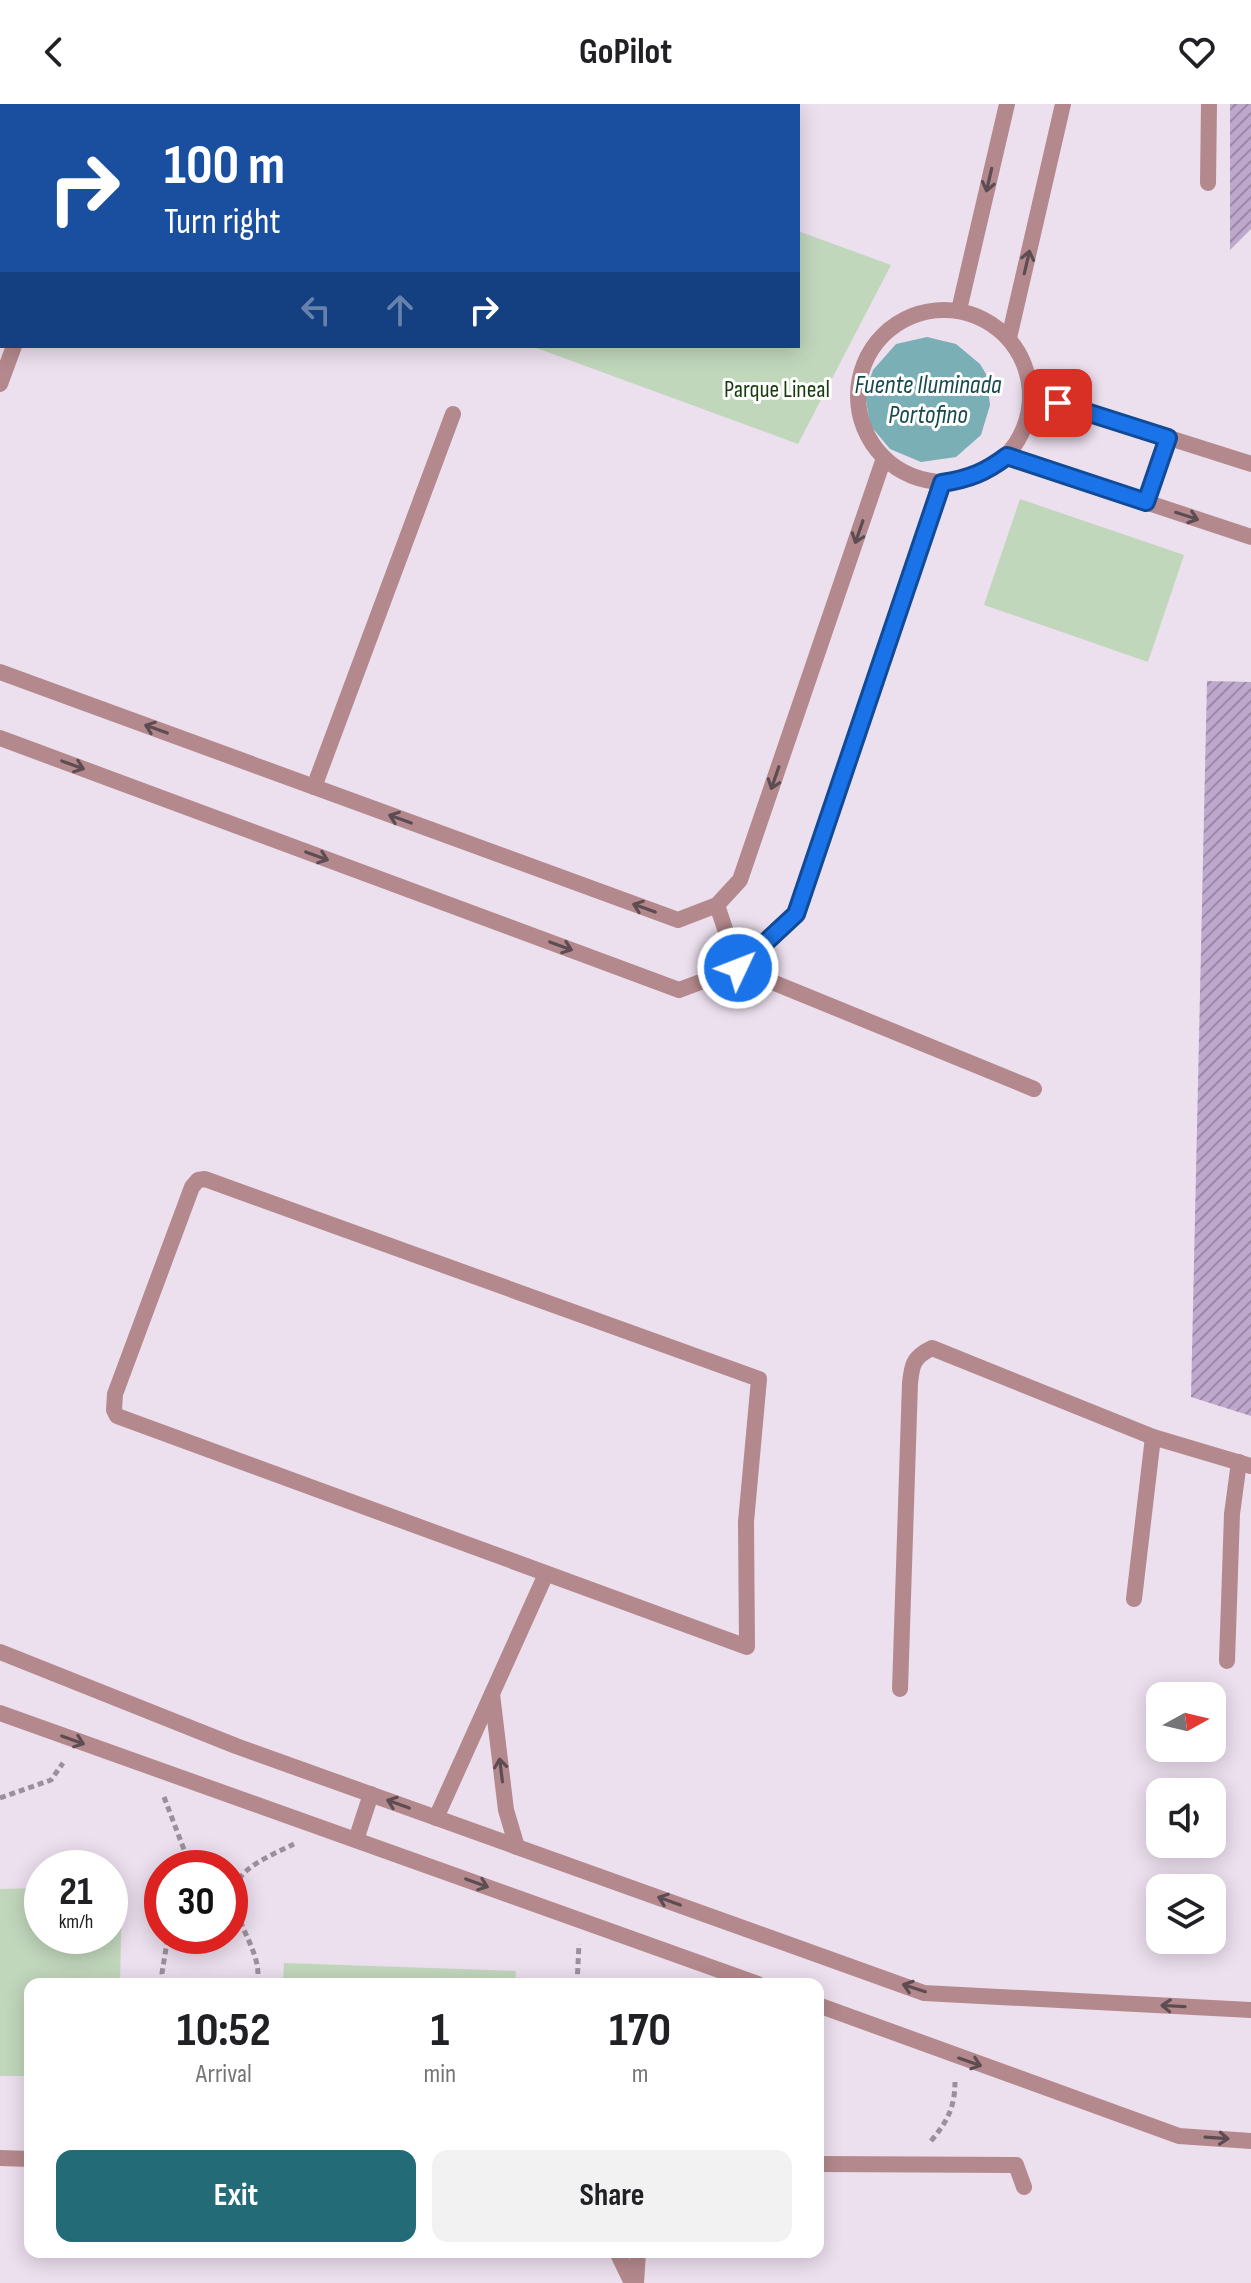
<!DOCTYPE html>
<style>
:root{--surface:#fff;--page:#f2f2f2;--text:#202124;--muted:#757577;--accent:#236c77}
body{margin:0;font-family:"Sofia Sans Condensed",sans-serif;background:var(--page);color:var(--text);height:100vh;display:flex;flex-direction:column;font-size:30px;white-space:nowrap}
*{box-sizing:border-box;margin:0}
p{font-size:26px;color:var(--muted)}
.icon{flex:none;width:44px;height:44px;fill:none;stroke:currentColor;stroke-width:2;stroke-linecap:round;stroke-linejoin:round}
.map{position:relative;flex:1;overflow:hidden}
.drawer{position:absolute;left:24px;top:1874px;width:800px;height:280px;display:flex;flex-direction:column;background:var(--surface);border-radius:16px;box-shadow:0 4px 20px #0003}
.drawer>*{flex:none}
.hud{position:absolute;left:0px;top:0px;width:800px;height:244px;box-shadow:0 4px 20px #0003;background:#1a4fa0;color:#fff;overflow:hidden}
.needle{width:52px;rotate:82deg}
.fabs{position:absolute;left:1146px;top:1578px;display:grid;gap:16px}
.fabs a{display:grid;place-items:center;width:80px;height:80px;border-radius:16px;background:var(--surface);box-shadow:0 4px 20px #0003;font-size:40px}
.speed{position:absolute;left:24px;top:1746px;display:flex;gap:16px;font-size:40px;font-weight:700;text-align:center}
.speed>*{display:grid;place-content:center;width:104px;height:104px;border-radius:50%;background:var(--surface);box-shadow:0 4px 20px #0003;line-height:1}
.speed small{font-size:20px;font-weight:400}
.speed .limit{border:12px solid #d22;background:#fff;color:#111}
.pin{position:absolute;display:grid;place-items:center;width:68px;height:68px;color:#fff;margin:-34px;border-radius:16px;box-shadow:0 4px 12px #0006}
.me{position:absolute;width:88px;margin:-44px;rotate:47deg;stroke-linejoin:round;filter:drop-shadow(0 0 6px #0008)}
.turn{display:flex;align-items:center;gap:28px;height:168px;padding:0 32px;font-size:36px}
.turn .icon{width:104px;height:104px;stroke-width:2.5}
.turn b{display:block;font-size:56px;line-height:68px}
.lanes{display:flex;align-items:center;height:76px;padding:0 32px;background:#0003;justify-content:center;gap:40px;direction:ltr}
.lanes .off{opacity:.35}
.eta{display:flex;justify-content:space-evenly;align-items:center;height:136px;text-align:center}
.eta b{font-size:48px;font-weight:700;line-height:56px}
.cta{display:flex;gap:16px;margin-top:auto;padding:16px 32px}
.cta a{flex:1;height:92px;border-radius:16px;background:var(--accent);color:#fff;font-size:32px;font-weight:700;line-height:92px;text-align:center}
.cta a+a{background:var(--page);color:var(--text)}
header{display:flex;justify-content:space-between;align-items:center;height:104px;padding:0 32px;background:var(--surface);font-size:36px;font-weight:700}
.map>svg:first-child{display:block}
</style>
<header><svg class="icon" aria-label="back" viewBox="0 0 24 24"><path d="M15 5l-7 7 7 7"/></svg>GoPilot<svg class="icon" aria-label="heart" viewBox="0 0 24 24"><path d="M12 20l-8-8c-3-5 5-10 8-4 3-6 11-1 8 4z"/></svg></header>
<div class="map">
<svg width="1251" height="2179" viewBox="0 0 1251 2179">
<defs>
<pattern id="building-hatch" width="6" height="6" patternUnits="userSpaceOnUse" patternTransform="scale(2)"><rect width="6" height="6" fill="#bfa8cd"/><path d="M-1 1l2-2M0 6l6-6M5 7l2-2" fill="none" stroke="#9c89a7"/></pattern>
</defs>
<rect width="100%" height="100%" fill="#ecdfee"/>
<!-- green -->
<g fill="#c1d7bc">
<polygon points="0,0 452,0 457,2 2,2 2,48"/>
<polygon points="798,127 891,161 798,340 531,242 798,242"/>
<polygon points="1020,395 1184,451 1148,558 984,501"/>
<polygon points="110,1782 122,1782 120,1880 30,1880 30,1972 0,1972 0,1785 42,1784 42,1832 110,1832"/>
<polygon points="284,1859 516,1867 515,1880 283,1880"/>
</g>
<!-- water -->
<polygon fill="#7aafb5" points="927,233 956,240 980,260 986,270 990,301 981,331 956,353 921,358 890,345 870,321 865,290 873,266 896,240"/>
<!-- building -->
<g fill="url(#building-hatch)">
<polygon points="1230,0 1251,0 1251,125 1230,146"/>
<polygon points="1207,577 1251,578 1251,1312 1191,1293"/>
</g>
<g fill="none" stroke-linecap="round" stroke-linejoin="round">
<!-- path -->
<g stroke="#9a909b" stroke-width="5" stroke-dasharray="6 4" stroke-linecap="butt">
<polyline points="164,1693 191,1764"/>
<polyline points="0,1694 51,1676 63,1659"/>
<polyline points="164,1880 162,1869 168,1832"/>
<path d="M257,1880C266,1841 212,1800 245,1768C258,1756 278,1748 294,1740"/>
<polyline points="577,1880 579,1840"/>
<path d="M931,2037C947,2018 955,2003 955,1978"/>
</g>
<!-- service -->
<g stroke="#b4898d" stroke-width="16">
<polyline points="1208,79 1209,0"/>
<polyline points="1134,1495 1153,1333"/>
<polyline points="1227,1557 1232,1410 1239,1358"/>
<path d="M900,1585L910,1279C912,1259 914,1253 932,1244L1153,1333L1251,1362"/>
</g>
<!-- minor -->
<g stroke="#b4898d" stroke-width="16">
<circle cx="944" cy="292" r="86"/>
<polyline points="959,206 1007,0"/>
<polyline points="1009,234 1063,0"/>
<polyline points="0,280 14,242"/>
<polyline points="1031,290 1251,360"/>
<polyline points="1007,352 1251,433"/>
<polyline points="1146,398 1168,334"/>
<polyline points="0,568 678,816 717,801 740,776 884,354"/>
<polyline points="0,634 679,886 738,864 796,810 942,379"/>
<polyline points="314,683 453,310"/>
<polyline points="717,801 738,864 1034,985"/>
<polygon points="205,1075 759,1275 746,1418 747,1543 117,1312 114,1306 115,1290 192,1083 198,1076"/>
<polyline points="0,1548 236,1642 924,1889 1251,1906"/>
<polyline points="492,1590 506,1706 517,1743"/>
<polyline points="0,1609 758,1880"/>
<polyline points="436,1714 546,1470"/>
<polyline points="356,1736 371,1690"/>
<polyline points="818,1901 1179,2032 1251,2037"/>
<polyline points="0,2054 30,2055"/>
<polyline points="818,2060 1016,2061 1024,2083"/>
<polyline points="617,2148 632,2179"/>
<polyline points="636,2179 638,2148"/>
</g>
</g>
<!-- one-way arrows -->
<defs><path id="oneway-shaft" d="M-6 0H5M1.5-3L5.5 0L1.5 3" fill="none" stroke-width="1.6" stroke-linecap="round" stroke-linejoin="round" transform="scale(2)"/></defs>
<g stroke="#5d4d52">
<use href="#oneway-shaft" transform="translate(989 76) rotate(103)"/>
<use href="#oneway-shaft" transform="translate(1027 158) rotate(-77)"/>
<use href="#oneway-shaft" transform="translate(1187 412) rotate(18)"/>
<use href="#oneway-shaft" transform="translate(859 428) rotate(109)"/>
<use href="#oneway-shaft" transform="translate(156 625) rotate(-160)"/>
<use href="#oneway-shaft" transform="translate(73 661) rotate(20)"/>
<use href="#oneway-shaft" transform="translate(775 674) rotate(109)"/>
<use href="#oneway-shaft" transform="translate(400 715) rotate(-160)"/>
<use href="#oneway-shaft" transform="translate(317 752) rotate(20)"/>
<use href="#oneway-shaft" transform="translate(644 804) rotate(-160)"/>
<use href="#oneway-shaft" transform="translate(561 842) rotate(20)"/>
<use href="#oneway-shaft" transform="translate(73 1636) rotate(20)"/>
<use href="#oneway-shaft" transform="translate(501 1666) rotate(-97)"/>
<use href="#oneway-shaft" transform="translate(398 1700) rotate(-160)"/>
<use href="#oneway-shaft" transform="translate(477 1779) rotate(20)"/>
<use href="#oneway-shaft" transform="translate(669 1797) rotate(-160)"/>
<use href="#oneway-shaft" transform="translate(914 1884) rotate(-162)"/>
<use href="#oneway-shaft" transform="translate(1173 1902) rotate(-177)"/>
<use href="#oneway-shaft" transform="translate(970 1958) rotate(19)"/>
<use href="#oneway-shaft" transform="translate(1217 2034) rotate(4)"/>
</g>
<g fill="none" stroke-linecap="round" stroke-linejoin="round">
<!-- route casing -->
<g stroke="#114b97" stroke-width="20">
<path id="route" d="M738,864L796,810L942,379C969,375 986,368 1007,352L1146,398L1168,334L1058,299"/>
</g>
<!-- route -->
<use href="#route" stroke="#1a73e8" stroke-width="14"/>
</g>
<g text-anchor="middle" stroke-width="6" stroke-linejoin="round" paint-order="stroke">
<!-- park labels -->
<g font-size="24" fill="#163c0c" stroke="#fff">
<text x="777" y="293">Parque Lineal</text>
</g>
<!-- water labels -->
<g font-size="26" font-style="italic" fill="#18494e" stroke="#fff">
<text x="928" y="289">Fuente Iluminada<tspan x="928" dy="30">Portofino</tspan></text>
</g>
</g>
</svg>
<div class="fabs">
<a><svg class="needle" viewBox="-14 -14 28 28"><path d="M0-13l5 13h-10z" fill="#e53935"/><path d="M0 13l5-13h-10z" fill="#757577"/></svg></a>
<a><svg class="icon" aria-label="sound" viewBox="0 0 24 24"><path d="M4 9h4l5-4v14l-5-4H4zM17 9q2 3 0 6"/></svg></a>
<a><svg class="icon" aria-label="layers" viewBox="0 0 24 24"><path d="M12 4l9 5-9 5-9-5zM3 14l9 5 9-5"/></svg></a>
</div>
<div class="speed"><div>21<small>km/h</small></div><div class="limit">30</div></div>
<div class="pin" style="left:1058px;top:299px;background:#d93025"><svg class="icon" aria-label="arrive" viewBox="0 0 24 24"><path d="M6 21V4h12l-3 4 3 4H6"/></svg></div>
<svg class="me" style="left:738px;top:864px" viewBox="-20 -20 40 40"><circle r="17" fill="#1a73e8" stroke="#fff" stroke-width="3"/><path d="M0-11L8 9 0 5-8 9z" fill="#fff"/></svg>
<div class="hud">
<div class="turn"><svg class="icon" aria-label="right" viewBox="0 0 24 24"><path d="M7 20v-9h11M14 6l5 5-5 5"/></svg><div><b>100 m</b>Turn right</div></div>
<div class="lanes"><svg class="icon off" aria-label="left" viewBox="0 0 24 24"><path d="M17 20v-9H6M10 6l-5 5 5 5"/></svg><svg class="icon off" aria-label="ahead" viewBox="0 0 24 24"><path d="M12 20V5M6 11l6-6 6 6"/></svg><svg class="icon" aria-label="right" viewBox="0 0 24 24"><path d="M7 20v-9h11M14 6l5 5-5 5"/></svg></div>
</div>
<section class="drawer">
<div class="eta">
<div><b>10:52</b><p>Arrival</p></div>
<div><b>1</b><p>min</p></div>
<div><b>170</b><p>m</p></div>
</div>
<div class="cta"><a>Exit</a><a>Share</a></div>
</section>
</div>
